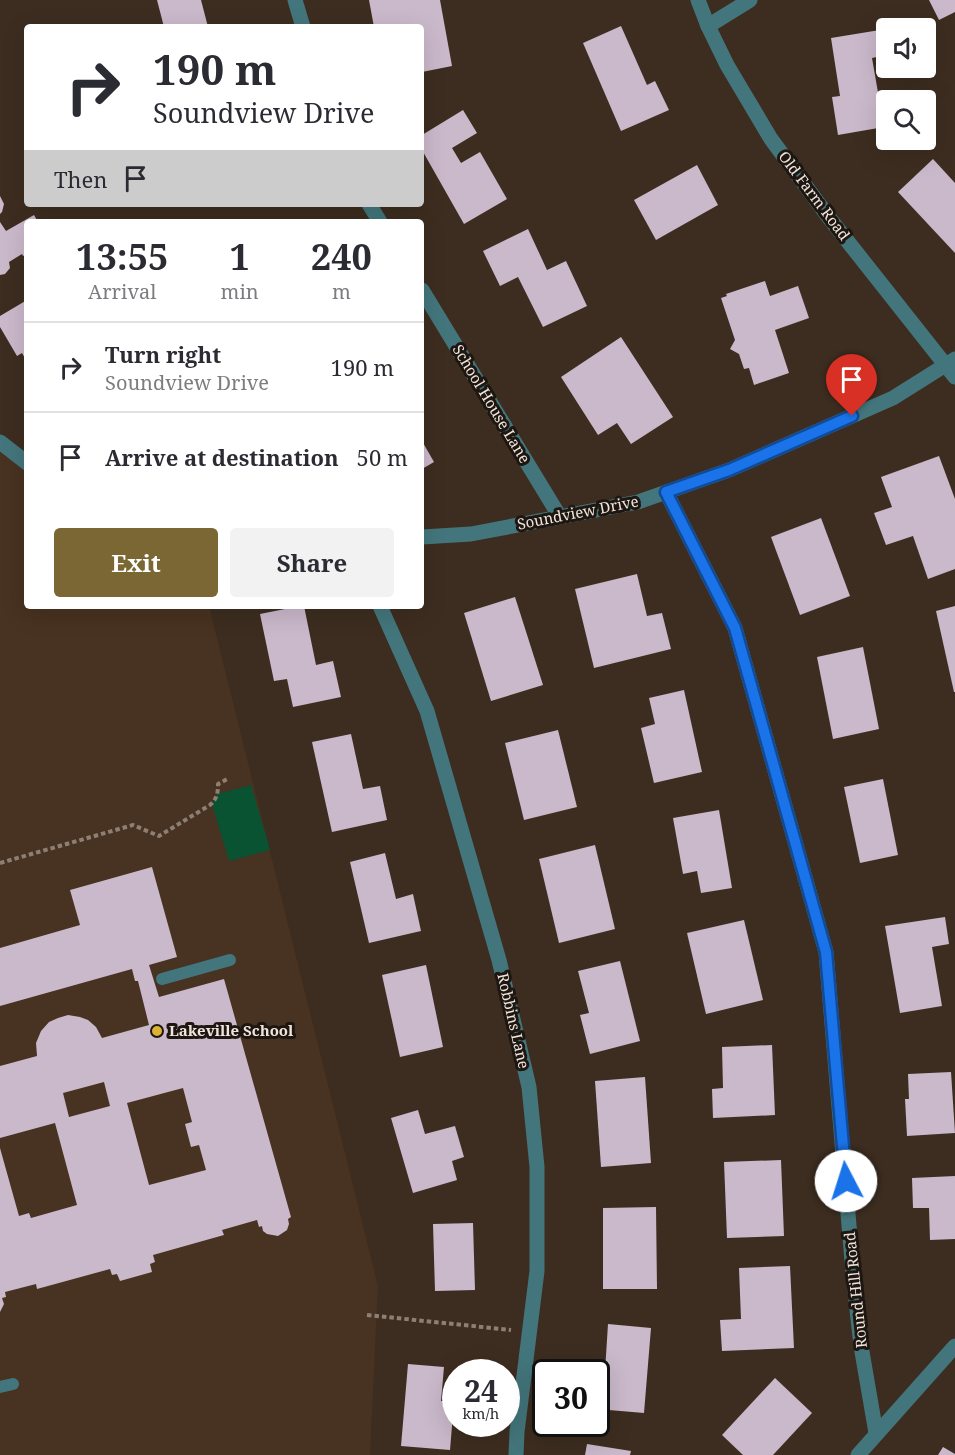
<!DOCTYPE html>
<style>
:root{--surface:#fff;--page:#f2f2f3;--text:#2b2b33;--muted:#7c7c81;--line:#e1e1e2;--accent:#7b6733}
body{margin:0;font-family:"Noto Serif",serif;background:var(--page);color:var(--text);height:100vh;display:flex;flex-direction:column;font-size:22px;white-space:nowrap}
*{box-sizing:border-box;margin:0}
p{font-size:20px;color:var(--muted)}
.icon{flex:none;width:33px;height:33px;fill:none;stroke:currentColor;stroke-width:2;stroke-linecap:round;stroke-linejoin:round}
.map{position:relative;flex:1;overflow:hidden}
.sheet{position:absolute;left:24px;top:219px;width:400px;height:390px;display:flex;flex-direction:column;background:var(--surface);border-radius:6px;box-shadow:0 6px 24px #0002}
.sheet>*{flex:none}
.banner{position:absolute;left:24px;top:24px;width:400px;height:183px;border-radius:6px;box-shadow:0 6px 24px #0002;background:#fff;color:var(--text);overflow:hidden}
.tools{position:absolute;left:876px;top:18px;display:grid;gap:12px}
.tools a{display:grid;place-items:center;width:60px;height:60px;border-radius:6px;background:var(--surface);box-shadow:0 6px 24px #0002;font-size:30px}
.speed{position:absolute;left:442px;top:1359px;display:flex;gap:12px;font-size:30px;font-weight:700;text-align:center}
.speed>*{display:grid;place-content:center;width:78px;height:78px;border-radius:50%;background:var(--surface);box-shadow:0 6px 24px #0002;line-height:1}
.speed small{font-size:15px;font-weight:400}
.speed .limit{border:3px solid #111;border-radius:9px;background:#fff;color:#111}
.pin{position:absolute;display:grid;place-items:center;width:51px;height:51px;color:#fff;margin:-62px -26px;border-radius:50% 50% 50% 0;rotate:-45deg;box-shadow:0 0 6px #0007}
.pin .icon{rotate:45deg}
.me{position:absolute;width:66px;margin:-33px;rotate:355deg;stroke-linejoin:round;filter:drop-shadow(0 0 4px #0008)}
.turn{display:flex;align-items:center;gap:21px;height:126px;padding:0 30px;font-size:27px}
.turn .icon{width:78px;height:78px;stroke-width:2.5}
.turn b{display:block;font-size:42px;line-height:51px}
.then{display:flex;align-items:center;height:57px;padding:0 30px;background:#0003;gap:12px;font-size:22px}
.eta{display:flex;justify-content:space-evenly;align-items:center;height:102px;text-align:center}
.eta b{font-size:36px;font-weight:700;line-height:42px}
.button{display:flex;gap:12px;margin-top:auto;padding:12px 30px}
.button a{flex:1;height:69px;border-radius:6px;background:var(--accent);color:#fff;font-size:24px;font-weight:700;line-height:69px;text-align:center}
.button a+a{background:var(--page);color:var(--text)}
ul{padding:0;list-style:none}
li{display:flex;align-items:center;gap:18px;height:90px;padding:0 30px;border-top:2px solid var(--line)}
li div{flex:1}
li b{display:block;font-size:22px}
li em{font-style:normal}
.map>svg:first-child{display:block}
</style>
<div class="map">
<svg width="955" height="1455" viewBox="0 0 955 1455">
<rect width="100%" height="100%" fill="#3d2d20"/>
<!-- built -->
<polygon fill="#483221" points="0,442 27,463 27,606 209,606 378,1286 370,1455 0,1455"/>
<!-- green -->
<polygon fill="#0a5332" points="251,785 270,850 229,861 212,804 217,794"/>
<!-- building -->
<g fill="#cab8cb" fill-rule="evenodd">
<polygon points="157,0 201,0 208,27 164,27"/>
<polygon points="369,0 440,0 452,66 422,72 422,27 374,27"/>
<polygon points="929,0 955,0 955,12 939,20"/>
<polygon points="621,26 647,85 655,81 669,110 621,131 583,43"/>
<polygon points="886,29 886,55 872,58 884,127 838,135 832,97 840,96 831,38"/>
<polygon points="463,110 477,133 452,148 461,163 480,152 507,199 464,224 422,150 422,135"/>
<polygon points="933,159 955,183 955,253 898,192"/>
<polygon points="697,165 718,205 656,240 634,200"/>
<polygon points="0,196 4,204 2,212 0,214"/>
<polygon points="34,215 38,222 27,222 27,254 23,256 22,254 9,262 10,268 5,274 0,275 0,222 6,231"/>
<polygon points="528,229 547,270 566,261 587,306 543,327 518,277 500,286 483,251"/>
<polygon points="765,281 770,296 798,286 809,318 775,330 789,373 754,385 749,368 744,369 739,354 730,349 735,340 721,298 727,296 726,294"/>
<polygon points="27,300 27,362 22,353 17,356 0,327 0,316"/>
<polygon points="621,337 673,417 631,444 617,423 598,435 561,377"/>
<polygon points="422,441 434,462 422,469"/>
<polygon points="939,456 955,499 955,569 928,579 913,536 886,545 874,513 892,507 881,477"/>
<polygon points="821,518 850,596 800,615 771,537"/>
<polygon points="637,574 647,616 662,613 671,649 594,668 575,589"/>
<polygon points="515,597 543,685 491,701 464,613"/>
<polygon points="300,606 304,606 316,665 333,661 341,697 293,707 287,679 274,681 260,614"/>
<polygon points="955,606 955,692 954,692 936,611"/>
<polygon points="863,647 879,729 833,739 817,657"/>
<polygon points="684,690 702,772 654,783 641,728 655,724 649,698"/>
<polygon points="558,730 577,807 524,820 505,743"/>
<polygon points="351,734 363,789 380,786 387,820 332,832 312,742"/>
<polygon points="883,779 898,855 860,863 844,787"/>
<polygon points="719,810 732,888 701,893 697,871 683,874 673,818"/>
<polygon points="595,845 615,929 559,943 539,859"/>
<polygon points="385,853 396,899 413,894 421,931 369,943 350,862"/>
<path d="M152,867L177,957L149,965L159,997L224,979L291,1217L288,1219L289,1224L287,1230L278,1236L267,1234L263,1231L262,1226L259,1227L257,1220L222,1230L224,1235L153,1255L155,1262L150,1264L152,1272L120,1281L117,1274L112,1275L110,1269L37,1289L36,1284L5,1292L6,1297L2,1298L4,1304L0,1312V1148L19,1216L29,1213L31,1218L77,1205L55,1123L0,1138V1066L37,1056L36,1043L41,1031L49,1022L58,1018L68,1015L80,1017L88,1020L96,1027L102,1038L149,1025L138,981H135L132,969L0,1006V948L80,925L70,890ZM104,1082L110,1106L69,1117L63,1093ZM183,1088L192,1122L185,1124L191,1147L199,1145L206,1170L149,1185L127,1103Z"/>
<polygon points="945,917 949,944 932,947 942,1006 900,1013 885,926"/>
<polygon points="744,920 763,1000 706,1014 687,933"/>
<polygon points="620,961 640,1041 590,1054 580,1015 589,1013 578,971"/>
<polygon points="426,965 443,1047 400,1057 382,975"/>
<polygon points="772,1045 775,1115 713,1118 712,1089 723,1088 722,1047"/>
<polygon points="951,1072 955,1133 907,1136 905,1099 909,1099 908,1074"/>
<polygon points="645,1077 651,1163 601,1167 595,1081"/>
<polygon points="418,1110 425,1134 455,1126 464,1157 452,1161 457,1180 413,1193 391,1118"/>
<polygon points="781,1160 784,1236 727,1238 724,1162"/>
<polygon points="955,1176 955,1239 930,1240 929,1208 913,1208 912,1178"/>
<polygon points="656,1207 657,1289 603,1289 603,1208"/>
<polygon points="473,1223 475,1290 435,1291 433,1224"/>
<polygon points="790,1266 794,1348 722,1351 720,1320 741,1319 739,1268"/>
<polygon points="608,1324 651,1328 644,1413 597,1409 597,1372 593,1372 594,1370 605,1371"/>
<polygon points="408,1364 444,1367 441,1401 454,1402 450,1450 401,1446"/>
<polygon points="775,1378 812,1413 773,1455 743,1455 722,1435"/>
<polygon points="587,1444 631,1451 630,1455 585,1455"/>
<polygon points="943,1447 955,1454 955,1455 938,1455"/>
</g>
<g fill="none" stroke-linecap="round" stroke-linejoin="round">
<!-- path -->
<g stroke="#8d7f74" stroke-width="4" stroke-dasharray="4.5 3" stroke-linecap="butt">
<path d="M0,863L133,825L159,836L210,805C217,799 218,793 218,784L229,778"/>
<polyline points="367,1315 511,1330"/>
</g>
<!-- lane -->
<g stroke="#43767c" stroke-width="12">
<polyline points="162,979 230,960"/>
<polyline points="0,1387 13,1384"/>
</g>
<!-- street -->
<g stroke="#43767c" stroke-width="15">
<polyline points="295,0 303,27"/>
<polyline points="698,0 708,26 727,65 771,139 830,219 955,377"/>
<polyline points="708,26 750,0"/>
<polyline points="369,204 380,222"/>
<polyline points="422,290 560,517"/>
<polyline points="0,442 27,463"/>
<polyline points="666,492 735,628 826,952 853,1273 861,1346 876,1433"/>
<polyline points="422,537 471,534 638,502 729,470 893,398 955,359"/>
<polyline points="380,606 427,711 499,960 529,1087 537,1167 537,1271 517,1432 516,1455"/>
<polyline points="858,1455 955,1346"/>
</g>
</g>
<g fill="none" stroke-linecap="round" stroke-linejoin="round">
<!-- route casing -->
<g stroke="#114b97" stroke-width="15">
<polyline id="route" points="846,1181 826,952 735,628 666,492 729,470 852,416"/>
</g>
<!-- route -->
<use href="#route" stroke="#1a73e8" stroke-width="10"/>
</g>
<!-- markers -->
<circle fill="#ddb133" stroke="#1e1711" stroke-width="2" cx="157" cy="1031" r="6"/>
<g text-anchor="middle" stroke-width="6" stroke-linejoin="round" paint-order="stroke">
<!-- street labels -->
<g font-size="15" fill="#f0e5dd" stroke="#1e1711">
<text transform="translate(814 196) rotate(53)" y="5">Old Farm Road</text>
<text transform="translate(491 404) rotate(59)" y="5">School House Lane</text>
<text transform="translate(578 513) rotate(-11)" y="5">Soundview Drive</text>
<text transform="translate(513 1021) rotate(77)" y="5">Robbins Lane</text>
<text transform="translate(856 1290) rotate(-96)" y="5">Round Hill Road</text>
</g>
<!-- poi labels -->
<g font-size="15" font-weight="bold" fill="#f0e5dd" stroke="#1e1711" text-anchor="start">
<text x="169" y="1036">Lakeville School</text>
</g>
</g>
</svg>
<div class="tools">
<a><svg class="icon" aria-label="sound" viewBox="0 0 24 24"><path d="M4 9h4l5-4v14l-5-4H4zM17 9q2 3 0 6"/></svg></a>
<a><svg class="icon" aria-label="search" viewBox="0 0 24 24"><circle cx="10" cy="10" r="6"/><path d="M15 15l6 6"/></svg></a>
</div>
<div class="speed"><div>24<small>km/h</small></div><div class="limit">30</div></div>
<div class="pin" style="left:852px;top:416px;background:#d93025"><svg class="icon" aria-label="arrive" viewBox="0 0 24 24"><path d="M6 21V4h12l-3 4 3 4H6"/></svg></div>
<svg class="me" style="left:846px;top:1181px" viewBox="-20 -20 40 40"><circle r="19" fill="#fff"/><path d="M0-13L10 11 0 6-10 11z" fill="#1a73e8"/></svg>
<div class="banner">
<div class="turn"><svg class="icon" aria-label="right" viewBox="0 0 24 24"><path d="M7 20v-9h11M14 6l5 5-5 5"/></svg><div><b>190 m</b>Soundview Drive</div></div>
<div class="then">Then<svg class="icon" aria-label="arrive" viewBox="0 0 24 24"><path d="M6 21V4h12l-3 4 3 4H6"/></svg></div>
</div>
<section class="sheet">
<div class="eta">
<div><b>13:55</b><p>Arrival</p></div>
<div><b>1</b><p>min</p></div>
<div><b>240</b><p>m</p></div>
</div>
<ul>
<li><svg class="icon" aria-label="right" viewBox="0 0 24 24"><path d="M7 20v-9h11M14 6l5 5-5 5"/></svg><div><b>Turn right</b><p>Soundview Drive</p></div><em>190 m</em></li>
<li><svg class="icon" aria-label="arrive" viewBox="0 0 24 24"><path d="M6 21V4h12l-3 4 3 4H6"/></svg><div><b>Arrive at destination</b></div><em>50 m</em></li>
</ul>
<div class="button"><a>Exit</a><a>Share</a></div>
</section>
</div>
